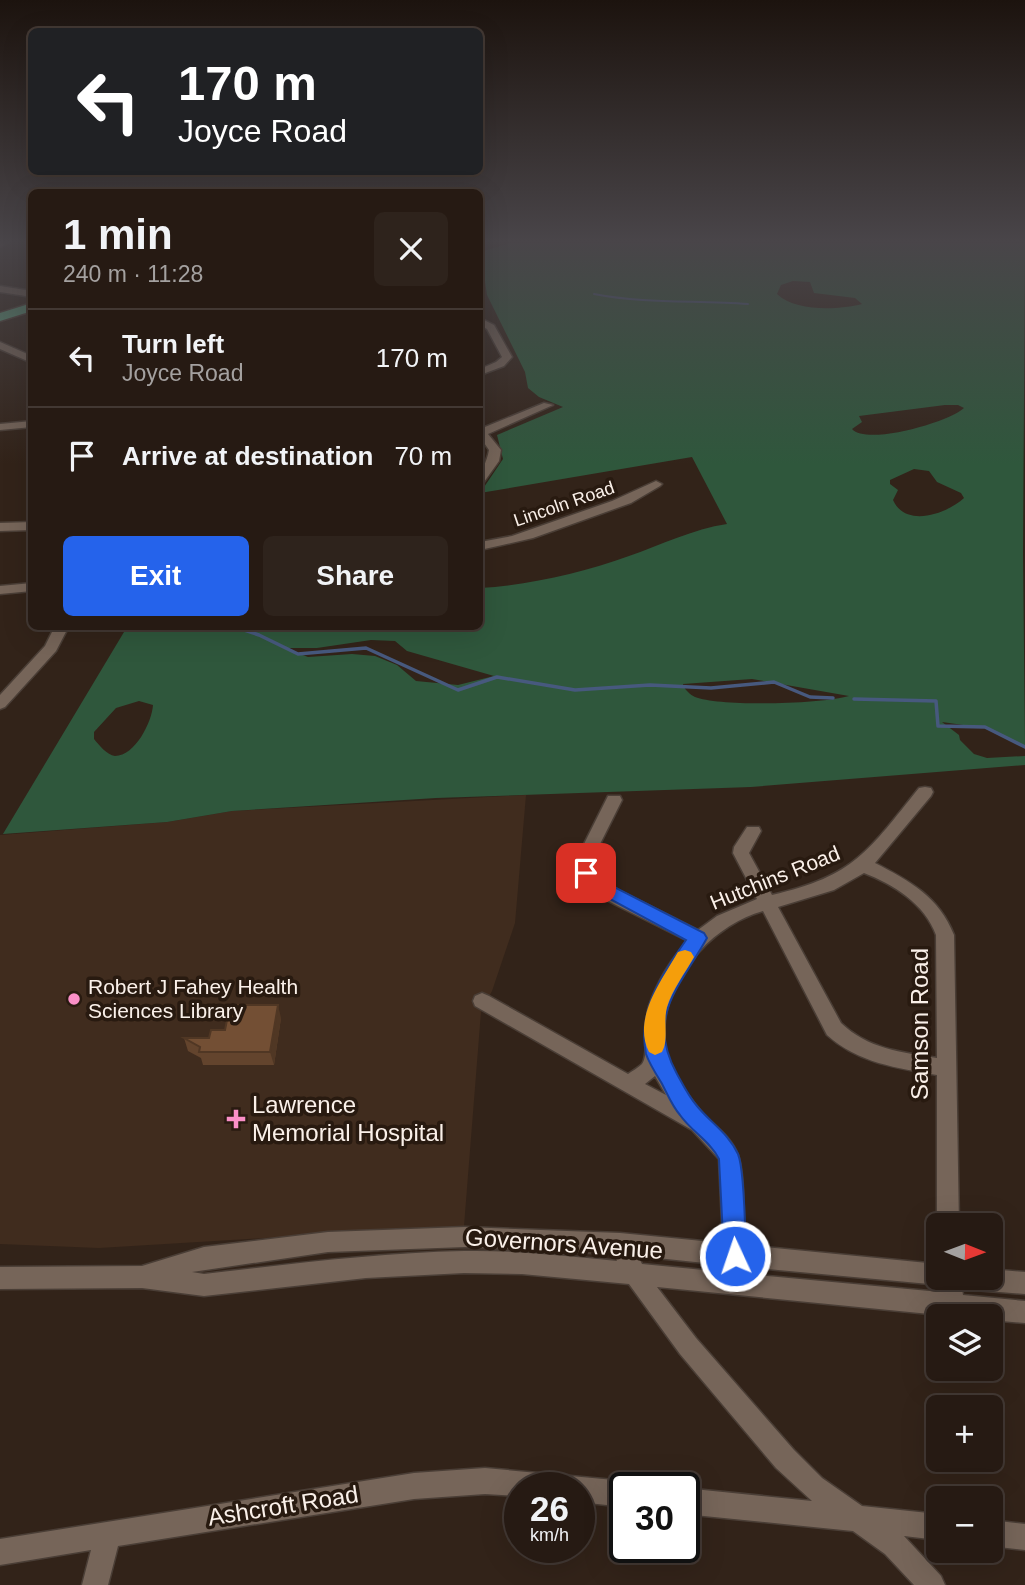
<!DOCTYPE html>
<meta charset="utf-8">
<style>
:root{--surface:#261a13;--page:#2e231c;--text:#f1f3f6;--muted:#a4a1a0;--line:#423833;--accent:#2563eb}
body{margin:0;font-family:Helvetica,sans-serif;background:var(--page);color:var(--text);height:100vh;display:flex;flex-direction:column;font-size:26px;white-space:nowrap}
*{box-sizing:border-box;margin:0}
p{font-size:23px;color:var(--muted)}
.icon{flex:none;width:38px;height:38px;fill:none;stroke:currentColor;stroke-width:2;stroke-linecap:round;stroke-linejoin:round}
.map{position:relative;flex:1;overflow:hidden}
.details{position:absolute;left:28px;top:189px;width:455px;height:441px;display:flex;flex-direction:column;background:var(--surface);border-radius:10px;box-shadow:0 7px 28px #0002,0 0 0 2px var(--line)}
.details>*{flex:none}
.top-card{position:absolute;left:28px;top:28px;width:455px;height:147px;border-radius:10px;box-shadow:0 7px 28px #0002,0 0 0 2px var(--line);background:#202124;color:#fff;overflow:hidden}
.needle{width:46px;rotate:91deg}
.buttons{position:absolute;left:926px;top:1213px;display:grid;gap:14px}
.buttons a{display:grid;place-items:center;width:77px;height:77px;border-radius:10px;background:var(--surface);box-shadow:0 7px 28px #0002,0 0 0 2px var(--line);font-size:35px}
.speed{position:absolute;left:504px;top:1472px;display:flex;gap:14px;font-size:35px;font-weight:700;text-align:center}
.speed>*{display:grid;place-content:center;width:91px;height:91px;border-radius:50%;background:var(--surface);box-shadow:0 7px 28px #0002,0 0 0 2px var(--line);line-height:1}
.speed small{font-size:18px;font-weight:400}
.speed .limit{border:4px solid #111;border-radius:10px;background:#fff;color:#111}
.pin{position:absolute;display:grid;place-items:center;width:60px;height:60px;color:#fff;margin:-30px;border-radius:14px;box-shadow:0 4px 10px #0006}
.me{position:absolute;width:77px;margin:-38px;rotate:357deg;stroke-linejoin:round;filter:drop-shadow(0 0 5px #0008)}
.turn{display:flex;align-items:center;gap:24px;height:147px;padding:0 35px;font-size:32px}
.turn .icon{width:91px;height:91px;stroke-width:2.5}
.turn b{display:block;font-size:49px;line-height:60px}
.round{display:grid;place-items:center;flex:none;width:74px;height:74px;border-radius:10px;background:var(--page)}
.summary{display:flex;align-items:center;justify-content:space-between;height:119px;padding:0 35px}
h1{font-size:42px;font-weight:700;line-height:52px}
.cta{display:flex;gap:14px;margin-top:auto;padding:14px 35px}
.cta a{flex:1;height:80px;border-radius:10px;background:var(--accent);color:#fff;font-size:28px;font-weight:700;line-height:80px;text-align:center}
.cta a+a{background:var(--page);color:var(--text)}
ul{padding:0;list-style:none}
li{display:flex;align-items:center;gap:21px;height:98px;padding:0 35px;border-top:2px solid var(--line)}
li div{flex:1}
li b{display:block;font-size:26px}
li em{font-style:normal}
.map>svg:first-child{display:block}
</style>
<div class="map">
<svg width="1025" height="1585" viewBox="0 0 1025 1585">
<rect width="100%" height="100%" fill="#322319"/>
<!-- built -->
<polygon fill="#402c1e" points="526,795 515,923 492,991 481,1012 464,1226 99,1248 0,1244 0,835 167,822 232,811"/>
<!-- forest -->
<path fill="#2f573c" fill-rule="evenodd" d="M510,243H1025L1023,554L1025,746L984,728L942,722L959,735L960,740L974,754L987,758L1025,756V765L751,787L436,798L232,811L167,822L3,834L127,627L480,626V588C529,585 582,573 629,556C661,545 693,529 727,524L692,457L480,493L503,459L497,435L563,407L539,397L528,388L525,372L487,295L484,274H480V252ZM793,281L810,282L814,293L855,298L862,304C838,310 796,312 777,294L781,285ZM945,405H958L964,408C949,422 867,446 852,429L862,422L859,416ZM914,469L929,471L937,482L961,493L964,498C948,513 906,529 893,500L898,490L890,484V480ZM371,640L395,641L407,651L494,676L458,685L416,681L397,665L375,656L352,654L308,657L284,648H317ZM752,679L849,696C822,704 720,707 695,697C690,695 686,690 683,686V684ZM139,701L153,705C152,722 135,756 115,756C107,755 99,745 94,739V732L116,708Z"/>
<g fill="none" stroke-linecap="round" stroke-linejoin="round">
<!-- stream-far1 -->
<path stroke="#47597e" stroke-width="2" d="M594,294C645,304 696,300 748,304"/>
<!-- stream -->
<g stroke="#47597e" stroke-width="3.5">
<polyline points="232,626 259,635 298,654 366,648 458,690 497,677 575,690 650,685 711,688 774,682 810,697 833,698"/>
<polyline points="854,699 936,701 938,726 985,727 1025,747"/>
</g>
<!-- minor casing -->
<g stroke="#4a3e36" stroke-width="3">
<g id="minor">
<polygon points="0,243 8,243 0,247"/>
<polygon points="0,286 32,291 32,297 0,292"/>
<polygon points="480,318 494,325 512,357 504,366 480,375 480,369 496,362 502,357 487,329 480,325"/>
<polygon points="0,342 32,356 32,363 0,349"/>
<path d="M544,403L553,405L488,434L501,450L499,461L484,482L480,483C480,470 487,463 489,450L480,437V429Z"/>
<polygon points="32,421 32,427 0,430 0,424"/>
<polygon points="656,481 662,484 660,486 631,503 533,538 480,550 480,542 512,536 612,501"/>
<polygon points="32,522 32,530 0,531 0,523"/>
<polygon points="32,583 32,591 0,594 0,586"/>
<polygon points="55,626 69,626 56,651 5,707 0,709 0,695 45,646"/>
<path d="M925,787L931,788L933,792L931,796L875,863C910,881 939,897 954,935L959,1225H937V1075C897,1068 858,1063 827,1035L763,911C698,929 638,1011 676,1077C684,1090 694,1103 704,1115C717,1128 731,1137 738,1155C745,1175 743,1222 745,1245L938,1264V1278H990V1269L1025,1272V1294L962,1289L963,1295L1025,1301V1323L990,1320V1316H950L657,1287L696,1338L794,1450L822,1478L862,1506L938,1514V1540L904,1536L941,1576L945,1585H914L885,1554L853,1531L684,1514V1488L812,1501L776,1468L680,1354L629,1284L522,1274L464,1273L366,1278L204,1296L142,1288L0,1289V1267L142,1266L204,1247L328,1232L465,1227L620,1233L723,1243L719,1159L692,1130L475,1006L473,1001L475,996L482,993L489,996L628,1074C632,1071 638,1068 642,1064C649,1056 644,1022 649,1006C657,983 671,959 688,941L608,901L580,878L578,856L608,796H620L622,800L594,856L596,875L620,891L698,930L717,916L757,899L733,853L734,847L747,827H759L761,831L749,853L772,895C855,876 868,851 919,788ZM864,873C893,884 925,904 936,935L937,1058C901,1052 868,1049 841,1023L778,907L834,890ZM655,1076L666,1095L645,1084ZM465,1247L614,1254L617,1261C566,1256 515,1250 464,1251C377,1253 290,1264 204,1274L192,1272L328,1252ZM638,1256L724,1265V1272L642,1264ZM746,1267L940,1285V1292L747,1274Z"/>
<polygon points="485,1468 625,1481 635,1488 625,1488 625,1507 579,1502 579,1488 520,1488 520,1496 485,1494 414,1499 118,1546 108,1585 82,1585 91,1550 0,1565 0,1539 414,1473"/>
<polygon points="990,1520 1025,1524 1025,1550 990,1546"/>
</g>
</g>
<!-- major casing -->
<g stroke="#4a3e36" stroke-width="3">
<polygon id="major" points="32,303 32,311 0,321 0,313"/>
</g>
<!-- minor -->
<use href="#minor" fill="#766559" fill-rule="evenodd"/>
<!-- major -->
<use href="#major" fill="#59a07e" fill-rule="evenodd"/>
</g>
<!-- wall -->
<polygon fill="#63442d" points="281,1018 274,1065 203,1065 201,1058 188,1051 184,1038 209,1038 225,1030"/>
<!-- shaded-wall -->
<polygon fill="#503724" points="278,1005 281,1018 274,1065 270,1052"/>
<!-- building -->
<polygon fill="#734f34" stroke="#503724" stroke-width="2" points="230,1005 278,1005 270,1052 199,1052 200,1047 184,1038 209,1038 211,1030 225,1030"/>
<!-- sky -->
<linearGradient id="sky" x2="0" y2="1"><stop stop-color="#1c130e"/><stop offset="0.52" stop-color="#494549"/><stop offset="1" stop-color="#494549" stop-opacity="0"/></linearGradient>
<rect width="1025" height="464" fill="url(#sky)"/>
<!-- route -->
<path fill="#2563eb" stroke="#184099" stroke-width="2" d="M586,867L592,869L597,876L610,885L704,933L707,938C680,987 645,1016 677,1074C683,1085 689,1097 697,1106C711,1123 729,1134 738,1154C745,1171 745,1234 746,1256L743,1264L735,1267L727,1264L724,1256L719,1159C711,1142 691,1131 680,1115C672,1106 667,1093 661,1082C656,1074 649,1063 646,1054C637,1011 663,973 686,940L584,885L577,873L580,869Z"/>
<!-- slow -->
<path fill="#f59e0b" d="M685,950L691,952L694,957C685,973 672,990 667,1007C663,1022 669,1040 662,1052L655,1055L649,1052C632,1018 662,980 678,952Z"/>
<!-- markers -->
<g fill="#fa8fc7" stroke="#281a10" stroke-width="2.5">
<circle cx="74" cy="999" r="7"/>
<path d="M232.5 1108.5h7v7h7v7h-7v7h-7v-7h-7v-7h7z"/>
</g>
<g text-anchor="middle" stroke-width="7" stroke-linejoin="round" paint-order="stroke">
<!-- far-street labels -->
<g font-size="18" fill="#faf0e9" stroke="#281a10">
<text transform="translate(564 504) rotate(-19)" y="6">Lincoln Road</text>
</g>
<!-- street labels -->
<g font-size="21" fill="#faf0e9" stroke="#281a10">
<text transform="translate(775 878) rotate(-22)" y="7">Hutchins Road</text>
</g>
<!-- poi labels -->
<g font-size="21" fill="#faf0e9" stroke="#281a10" text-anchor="start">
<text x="88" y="994">Robert J Fahey Health<tspan x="88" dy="24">Sciences Library</tspan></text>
</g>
<!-- near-street labels -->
<g font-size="24" fill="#faf0e9" stroke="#281a10">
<text transform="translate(920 1024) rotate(-90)" y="8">Samson Road</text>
<text transform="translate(564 1244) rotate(4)" y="8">Governors Avenue</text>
<text transform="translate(283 1506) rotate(-9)" y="8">Ashcroft Road</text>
</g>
<!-- near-poi labels -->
<g font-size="24" fill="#faf0e9" stroke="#281a10" text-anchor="start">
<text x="252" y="1113">Lawrence<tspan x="252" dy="28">Memorial Hospital</tspan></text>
</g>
</g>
</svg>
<div class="buttons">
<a><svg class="needle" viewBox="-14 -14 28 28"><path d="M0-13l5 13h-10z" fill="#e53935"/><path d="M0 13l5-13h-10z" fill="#a4a1a0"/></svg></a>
<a><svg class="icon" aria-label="layers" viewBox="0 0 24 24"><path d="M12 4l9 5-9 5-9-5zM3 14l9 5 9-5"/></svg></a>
<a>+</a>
<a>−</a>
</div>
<div class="speed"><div>26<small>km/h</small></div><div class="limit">30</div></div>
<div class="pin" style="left:586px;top:873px;background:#d93025"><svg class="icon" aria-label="arrive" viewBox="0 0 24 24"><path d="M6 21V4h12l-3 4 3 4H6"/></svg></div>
<svg class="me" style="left:735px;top:1256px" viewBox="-20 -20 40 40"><circle r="17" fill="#2563eb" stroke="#fff" stroke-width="3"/><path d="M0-11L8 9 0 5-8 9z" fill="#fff"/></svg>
<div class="top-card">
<div class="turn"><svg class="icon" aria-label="left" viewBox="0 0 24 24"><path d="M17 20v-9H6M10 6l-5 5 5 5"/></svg><div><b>170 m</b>Joyce Road</div></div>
</div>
<section class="details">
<div class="summary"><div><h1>1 min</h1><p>240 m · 11:28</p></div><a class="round"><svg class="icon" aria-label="close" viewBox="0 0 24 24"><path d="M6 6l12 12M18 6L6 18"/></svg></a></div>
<ul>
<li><svg class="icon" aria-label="left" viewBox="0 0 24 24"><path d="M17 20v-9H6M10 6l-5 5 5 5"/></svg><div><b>Turn left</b><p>Joyce Road</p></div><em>170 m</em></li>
<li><svg class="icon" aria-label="arrive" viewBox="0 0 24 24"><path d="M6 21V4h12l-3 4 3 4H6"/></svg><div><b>Arrive at destination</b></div><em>70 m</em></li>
</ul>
<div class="cta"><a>Exit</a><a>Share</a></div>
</section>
</div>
